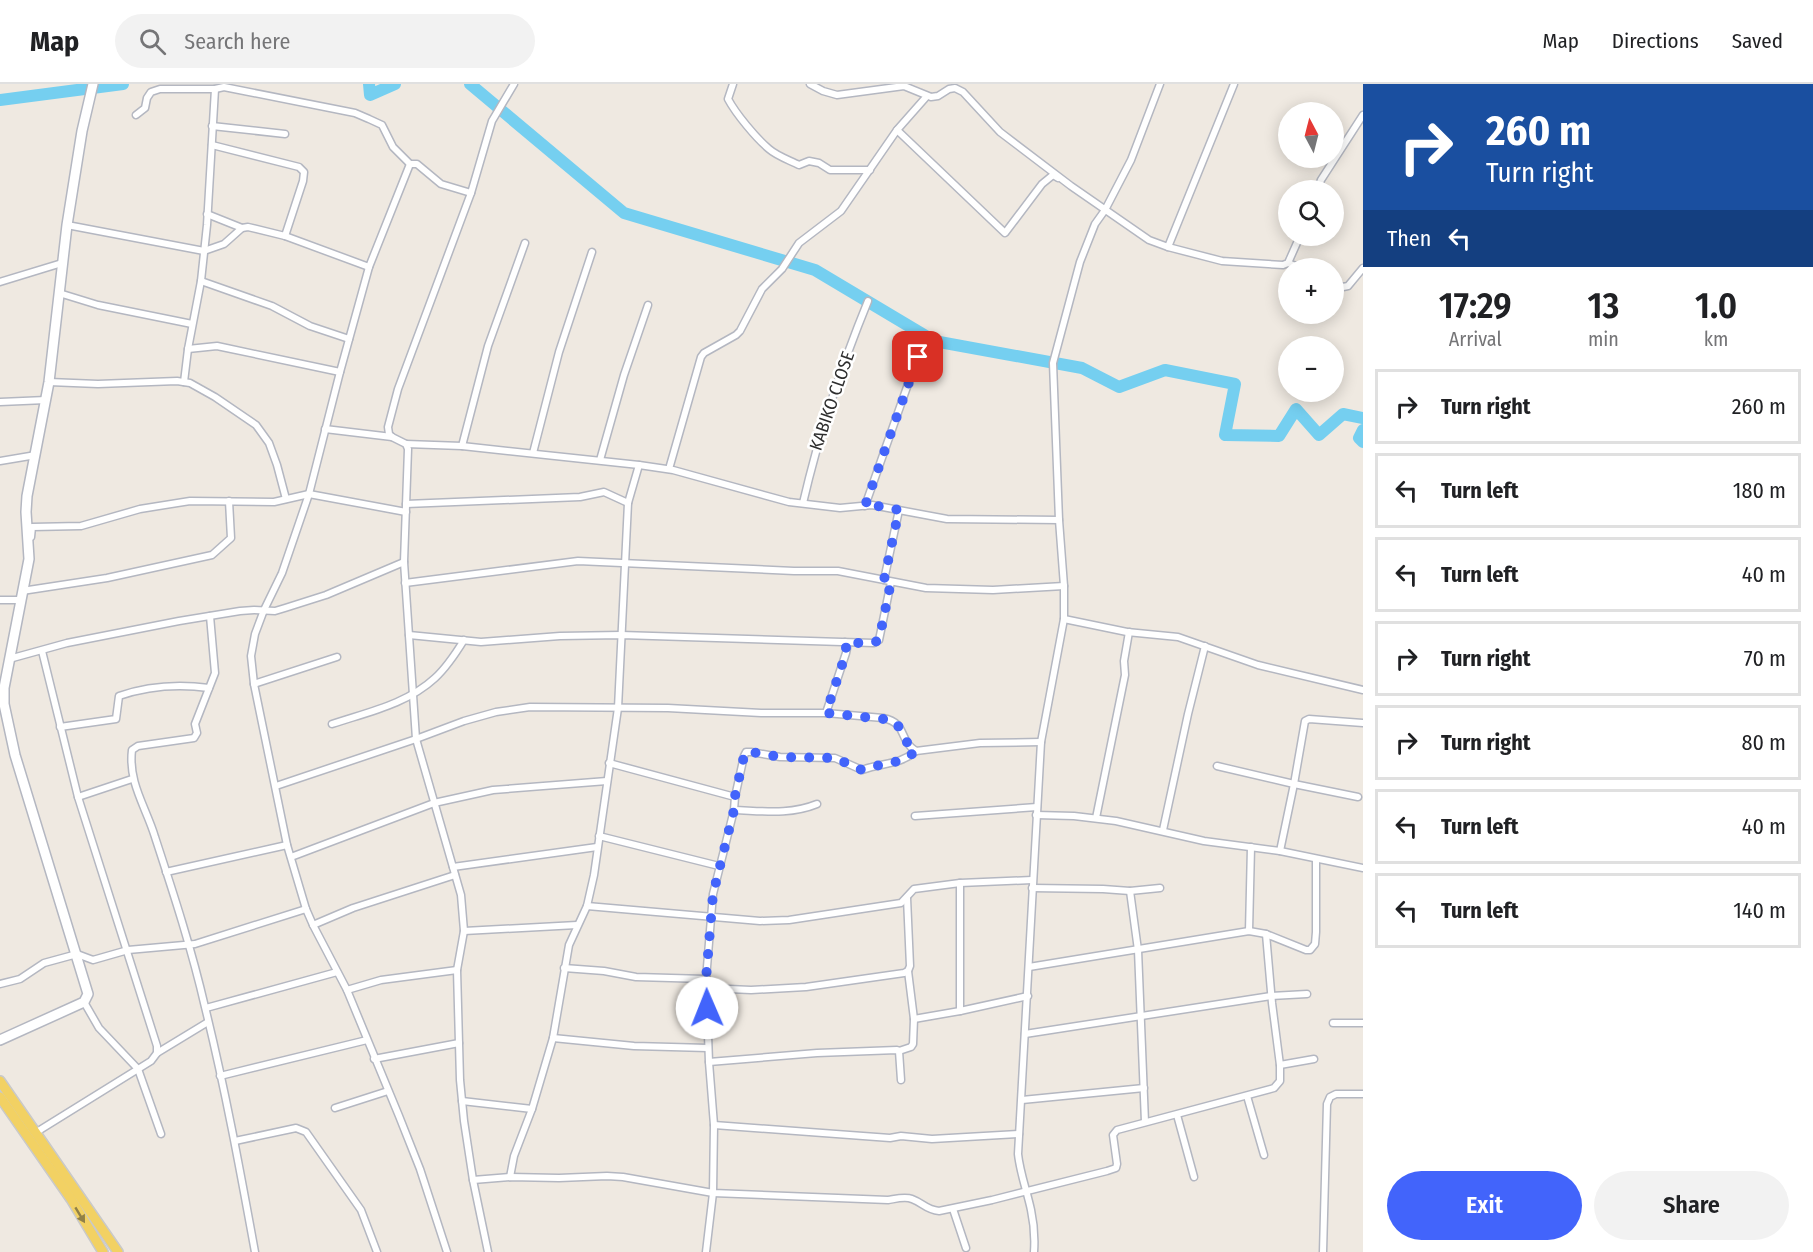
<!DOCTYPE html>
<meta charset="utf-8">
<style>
:root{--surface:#fff;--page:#f2f2f2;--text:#202124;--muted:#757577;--line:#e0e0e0;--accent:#4264fb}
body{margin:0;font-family:"Fira Sans Condensed",sans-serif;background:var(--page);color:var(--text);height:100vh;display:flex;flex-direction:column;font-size:22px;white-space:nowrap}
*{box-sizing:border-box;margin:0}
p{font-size:20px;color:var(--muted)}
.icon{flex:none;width:33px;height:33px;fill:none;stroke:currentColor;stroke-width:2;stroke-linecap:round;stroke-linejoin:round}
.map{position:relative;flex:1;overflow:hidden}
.details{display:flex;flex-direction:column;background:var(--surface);width:450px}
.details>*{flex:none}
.hud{background:#1a4fa0;color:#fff;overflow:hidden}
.needle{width:39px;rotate:353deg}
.tools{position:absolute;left:1278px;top:18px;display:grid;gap:12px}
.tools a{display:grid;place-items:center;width:66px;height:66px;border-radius:50%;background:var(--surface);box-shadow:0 3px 15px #0003;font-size:30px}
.pin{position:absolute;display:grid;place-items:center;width:51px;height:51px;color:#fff;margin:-26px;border-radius:12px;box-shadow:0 3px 9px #0006}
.me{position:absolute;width:66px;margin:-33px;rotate:359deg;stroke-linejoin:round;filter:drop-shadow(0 0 4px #0008)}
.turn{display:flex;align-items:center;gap:21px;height:126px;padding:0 24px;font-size:27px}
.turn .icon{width:78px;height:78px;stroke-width:2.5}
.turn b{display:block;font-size:42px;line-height:51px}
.then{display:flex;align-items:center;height:57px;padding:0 24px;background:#0003;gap:12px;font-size:22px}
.eta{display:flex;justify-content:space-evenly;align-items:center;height:102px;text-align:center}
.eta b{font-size:36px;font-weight:600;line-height:42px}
.action{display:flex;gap:12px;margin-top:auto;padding:12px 24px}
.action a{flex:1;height:69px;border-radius:36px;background:var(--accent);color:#fff;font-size:24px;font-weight:600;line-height:69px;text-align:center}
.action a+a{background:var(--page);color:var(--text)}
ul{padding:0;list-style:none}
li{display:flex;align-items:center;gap:18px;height:75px;margin:0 12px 9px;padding:0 12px;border:3px solid var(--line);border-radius:0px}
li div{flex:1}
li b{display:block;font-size:22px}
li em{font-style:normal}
header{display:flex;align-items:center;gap:36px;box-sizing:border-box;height:84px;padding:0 30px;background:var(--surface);border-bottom:2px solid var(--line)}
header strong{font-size:28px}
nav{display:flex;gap:33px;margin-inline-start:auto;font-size:21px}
.search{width:420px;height:54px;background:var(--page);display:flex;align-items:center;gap:15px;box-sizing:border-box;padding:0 21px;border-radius:33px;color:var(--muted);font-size:22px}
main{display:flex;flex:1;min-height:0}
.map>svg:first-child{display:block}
</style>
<header>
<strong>Map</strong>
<div class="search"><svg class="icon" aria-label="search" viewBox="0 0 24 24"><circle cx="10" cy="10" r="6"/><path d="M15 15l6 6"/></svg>Search here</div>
<nav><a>Map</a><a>Directions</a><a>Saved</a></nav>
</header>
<main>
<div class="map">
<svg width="1363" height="1168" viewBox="0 0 1363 1168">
<rect width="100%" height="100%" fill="#efe9e1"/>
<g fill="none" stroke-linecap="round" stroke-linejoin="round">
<!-- river -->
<g stroke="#75cff0" stroke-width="12">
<polyline points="369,0 370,11 395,0"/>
<polyline points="470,0 624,129 815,186 934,257 1082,284 1119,303 1165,286 1235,300 1225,351 1279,352 1296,325 1319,351 1343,330 1363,334"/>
<polyline points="0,16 123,0"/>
<polyline points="1363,346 1359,354 1363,358"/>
</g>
<!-- street casing -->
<g stroke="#b4b7c1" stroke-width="9">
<g id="street">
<path d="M733,0L728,15C736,30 756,54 769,65C777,72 789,76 799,81L809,77L819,79L830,86H870"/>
<polyline points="810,0 823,7 837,11 904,2 931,13 938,12 949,5 955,4 963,8 1000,48 1071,102 1149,156 1168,163 1222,177 1283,181 1288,179 1300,152"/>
<polyline points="136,31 145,24 147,14 151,8 160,5 215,5 224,3 355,29 369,35 382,41 393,63 410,80 417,80 441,100 471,109"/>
<polyline points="212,42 285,50"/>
<polyline points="897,46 1005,149 1042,100 1053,91 1058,94"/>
<polyline points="212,61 299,83 304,88 303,97 285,152"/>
<polyline points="410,80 369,183 340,288 309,410 282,489 264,526 255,550 251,572 254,600 287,761 306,825 313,841 347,906 399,1032 420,1085 447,1168"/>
<polyline points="1317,106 1321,96 1363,31"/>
<polyline points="207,130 242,144"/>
<polyline points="67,141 204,167 224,160 242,144 248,143 285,152 369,183"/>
<polyline points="1168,163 1234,0"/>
<polyline points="1288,179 1301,184"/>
<polyline points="201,197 272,222 310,242 349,255"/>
<polyline points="0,198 62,179"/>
<polyline points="1334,199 1343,203 1348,202 1363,184"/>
<polyline points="59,209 98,221 192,240"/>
<polyline points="188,265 217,262 340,288"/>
<polyline points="49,298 98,300 177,297 190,299 215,313 256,341 269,359 277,381 286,415"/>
<polyline points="184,298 188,265 201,197 207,141 215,5"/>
<polyline points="0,318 46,316"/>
<polyline points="325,345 392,353"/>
<polyline points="406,360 462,362 639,381 673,386 789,418 840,424 872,421 947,435 1059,436"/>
<polyline points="462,362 488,262 525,159"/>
<polyline points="533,369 559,268 592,168"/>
<polyline points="600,376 624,291 648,221"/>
<polyline points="0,377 36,371"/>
<polyline points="669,385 701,273 704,269 736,251 740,247 762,205 782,185 799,159 841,127 897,46 927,12"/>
<path d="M803,419C819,350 841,283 868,217"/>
<polyline points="406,420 580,413 604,408 628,419"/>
<polyline points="865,422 925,252"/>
<polyline points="31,453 32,443 81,442 140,425 190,417 274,418 309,410 406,428"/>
<polyline points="884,496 899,426"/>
<polyline points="405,499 578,477 794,487 838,487 926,504 993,506 1064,502"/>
<polyline points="22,507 107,494 212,471 231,454 229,417"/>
<polyline points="0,516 20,516"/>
<path d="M210,532L215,589L195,640L197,649L194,654L138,662L132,666C128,699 146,723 155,753C173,808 192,866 205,923C225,1004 240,1086 255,1168"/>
<polyline points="1064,535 1127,548 1178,553 1258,581 1363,606"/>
<polyline points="409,551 481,558 560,552 621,551 874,559 879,556 891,498"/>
<polyline points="9,575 67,559 179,537 240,527 254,526 275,527 285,524 326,511 404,478"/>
<polyline points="254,600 337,573"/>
<polyline points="826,629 846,569 847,564 845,558"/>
<path d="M332,640C368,628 407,620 435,594C447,583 456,569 464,556"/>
<path d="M60,643L116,635L119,612C148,602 179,600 209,604"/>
<polyline points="609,679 735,713"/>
<polyline points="1217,682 1294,700 1358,713"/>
<path d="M276,702L416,655L464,637L496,628L530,623L668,624L761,629H826L883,634C908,639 898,656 916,667L980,659L1041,658"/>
<polyline points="78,713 132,695"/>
<path d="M734,726C763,727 790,731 817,720"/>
<polyline points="1036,731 1074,732 1116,737 1204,757 1280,767 1363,784"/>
<polyline points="915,732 1037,723"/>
<polyline points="1096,734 1125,591 1124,577 1129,548"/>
<polyline points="1163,746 1188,630 1205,562"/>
<polyline points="599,752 719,782"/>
<polyline points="1280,767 1294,700 1305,637 1309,635 1363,639"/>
<polyline points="291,773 434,719 493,706 607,697"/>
<polyline points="453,783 597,763"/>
<polyline points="166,788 287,761"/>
<polyline points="1032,804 1103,805 1130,807 1160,804"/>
<polyline points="1130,807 1138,866 1145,1038"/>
<polyline points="587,822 760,837 789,836 901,819 914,805 960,799 1032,796"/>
<polyline points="313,841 353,824 455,791"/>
<polyline points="464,847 577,841"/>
<polyline points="1249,847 1251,763"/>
<polyline points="1029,883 1249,847 1266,850 1306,866 1310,866 1315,860 1316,848 1316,775"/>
<polyline points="564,884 604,887 636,893 706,895"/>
<polyline points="0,900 20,895 44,879 77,870 93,876 128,866 195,860 306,825"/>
<polyline points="706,904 751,906 806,903 904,889 908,887"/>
<polyline points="347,906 381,896 457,886"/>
<polyline points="84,918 99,944 138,985 161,1050"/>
<polyline points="206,924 337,888"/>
<polyline points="960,927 960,799"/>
<polyline points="914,935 960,927 1028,912"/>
<polyline points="1333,939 1363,939"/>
<polyline points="1025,950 1271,912 1307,910"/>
<polyline points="553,954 634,962 708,964"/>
<polyline points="899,967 901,996"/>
<polyline points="157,969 208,938"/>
<polyline points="374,975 459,959"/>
<polyline points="709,978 817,969 897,966 899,967 911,963 913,960 914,935 908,887 910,882 907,814"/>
<polyline points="1280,981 1314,975"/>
<polyline points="220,992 367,956"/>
<polyline points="1247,1012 1264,1071"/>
<polyline points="1022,1016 1144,1004"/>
<polyline points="462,1017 532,1025"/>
<polyline points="335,1024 388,1007"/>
<polyline points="1177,1031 1194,1093"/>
<polyline points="714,1041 890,1054 901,1052 932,1055 1019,1050"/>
<polyline points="35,1049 151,977 157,969 157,962 78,713 42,567"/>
<polyline points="235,1057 296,1044 306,1048 361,1126 377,1168"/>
<polyline points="510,1093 514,1072 532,1025 553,954 569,861 587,822 594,791 618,624 628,419 639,381"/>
<path d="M473,1096L510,1093L559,1094L607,1092L623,1093L713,1109L888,1116C895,1115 905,1112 912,1115C923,1119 926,1126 939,1127L992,1116L1107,1087L1116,1084L1117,1080L1113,1051L1117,1046L1274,1004L1280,997V981L1272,919L1266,850"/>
<polyline points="953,1125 966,1164"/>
<polyline points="488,1168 473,1096 464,1037 460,996 457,886 464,847 461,811 416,655 404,478 408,365 406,360 392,353 389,350 388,343 398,305 471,109 492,37 514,0"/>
<path d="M706,1168L713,1109L714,1041L709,978L706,895L713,810L734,726L735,713L744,672L746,668H751L780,673L835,674L862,686C883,678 898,682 916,667"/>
<path d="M1034,1168C1035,1154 1034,1140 1031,1126C1027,1107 1020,1089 1018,1070L1041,658L1064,535V502L1059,436L1053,279L1080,178L1095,140L1105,126L1131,76L1160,0"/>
<polyline points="1323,1168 1327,1020 1330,1013 1336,1010 1363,1010"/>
</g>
</g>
<!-- secondary casing -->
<g stroke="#b4b7c1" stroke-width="12">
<polyline id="secondary" points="0,956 84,918 88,910 15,671 4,620 4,604 29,475 26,428 27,412 49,298 67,141 82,47 93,0"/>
</g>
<!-- primary casing -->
<g stroke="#c9c9c9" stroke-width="12">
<g id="primary">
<polyline points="0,997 118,1168"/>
<polyline points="0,1013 71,1115 103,1168"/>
</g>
</g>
<!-- street -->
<use href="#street" stroke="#fff" stroke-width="6"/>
<!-- secondary -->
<use href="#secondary" stroke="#fff" stroke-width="9"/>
<!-- primary -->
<use href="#primary" stroke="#f2d163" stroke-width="9"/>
</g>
<!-- one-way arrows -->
<defs><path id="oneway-solid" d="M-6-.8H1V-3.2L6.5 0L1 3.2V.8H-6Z" transform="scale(1.5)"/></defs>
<use fill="#908048" href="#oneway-solid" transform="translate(80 1131) rotate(59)"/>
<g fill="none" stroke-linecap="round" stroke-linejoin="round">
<!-- route -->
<path stroke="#4264fb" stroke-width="10" stroke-dasharray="0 18" d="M707,924L706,895L713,810L734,726L735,712L744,672L746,668H751L780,673L835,674L862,686C883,678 898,682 916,667C903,660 904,644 892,636L826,629L846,569V558C857,558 870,562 879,556L891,498L884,496L899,426L872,421L865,422L918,273"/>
</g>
<g text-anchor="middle" stroke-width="5" stroke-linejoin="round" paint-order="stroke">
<!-- street labels -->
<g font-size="18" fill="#2e2e2e" stroke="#fff">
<text transform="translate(832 317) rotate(-71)" y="6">KABIKO CLOSE</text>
</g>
</g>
</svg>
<div class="tools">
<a><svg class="needle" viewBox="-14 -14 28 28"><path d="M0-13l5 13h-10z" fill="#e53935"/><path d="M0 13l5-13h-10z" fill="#757577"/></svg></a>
<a><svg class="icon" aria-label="search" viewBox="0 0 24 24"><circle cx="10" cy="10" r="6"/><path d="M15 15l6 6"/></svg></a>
<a>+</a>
<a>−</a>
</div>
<div class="pin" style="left:918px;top:273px;background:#d93025"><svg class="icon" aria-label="arrive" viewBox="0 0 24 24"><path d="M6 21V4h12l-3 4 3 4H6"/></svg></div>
<svg class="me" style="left:707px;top:924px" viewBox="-20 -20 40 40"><circle r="19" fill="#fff"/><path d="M0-13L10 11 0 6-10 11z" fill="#4264fb"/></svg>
</div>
<section class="details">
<div class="hud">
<div class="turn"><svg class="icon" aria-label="right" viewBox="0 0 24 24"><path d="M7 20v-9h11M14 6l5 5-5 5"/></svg><div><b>260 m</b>Turn right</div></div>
<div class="then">Then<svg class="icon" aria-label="left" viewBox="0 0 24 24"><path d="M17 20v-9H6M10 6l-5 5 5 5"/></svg></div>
</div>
<div class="eta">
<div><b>17:29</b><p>Arrival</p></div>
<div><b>13</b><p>min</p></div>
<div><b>1.0</b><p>km</p></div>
</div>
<ul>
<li><svg class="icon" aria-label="right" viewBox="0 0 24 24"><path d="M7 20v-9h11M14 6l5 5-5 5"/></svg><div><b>Turn right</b></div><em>260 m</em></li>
<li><svg class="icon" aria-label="left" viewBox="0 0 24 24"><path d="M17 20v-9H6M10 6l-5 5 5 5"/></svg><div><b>Turn left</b></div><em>180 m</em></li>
<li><svg class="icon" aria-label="left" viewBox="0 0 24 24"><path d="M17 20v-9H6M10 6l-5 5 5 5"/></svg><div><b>Turn left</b></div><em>40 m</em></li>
<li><svg class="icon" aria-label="right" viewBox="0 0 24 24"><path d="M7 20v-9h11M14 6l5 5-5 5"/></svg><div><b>Turn right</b></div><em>70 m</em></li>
<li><svg class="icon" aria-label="right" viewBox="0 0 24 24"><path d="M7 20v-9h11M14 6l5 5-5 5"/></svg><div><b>Turn right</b></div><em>80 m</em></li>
<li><svg class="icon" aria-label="left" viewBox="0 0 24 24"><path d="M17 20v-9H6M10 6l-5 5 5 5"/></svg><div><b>Turn left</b></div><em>40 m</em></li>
<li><svg class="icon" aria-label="left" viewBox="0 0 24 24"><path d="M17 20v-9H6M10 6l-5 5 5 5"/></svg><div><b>Turn left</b></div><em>140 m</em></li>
</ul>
<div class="action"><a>Exit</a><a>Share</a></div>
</section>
</main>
